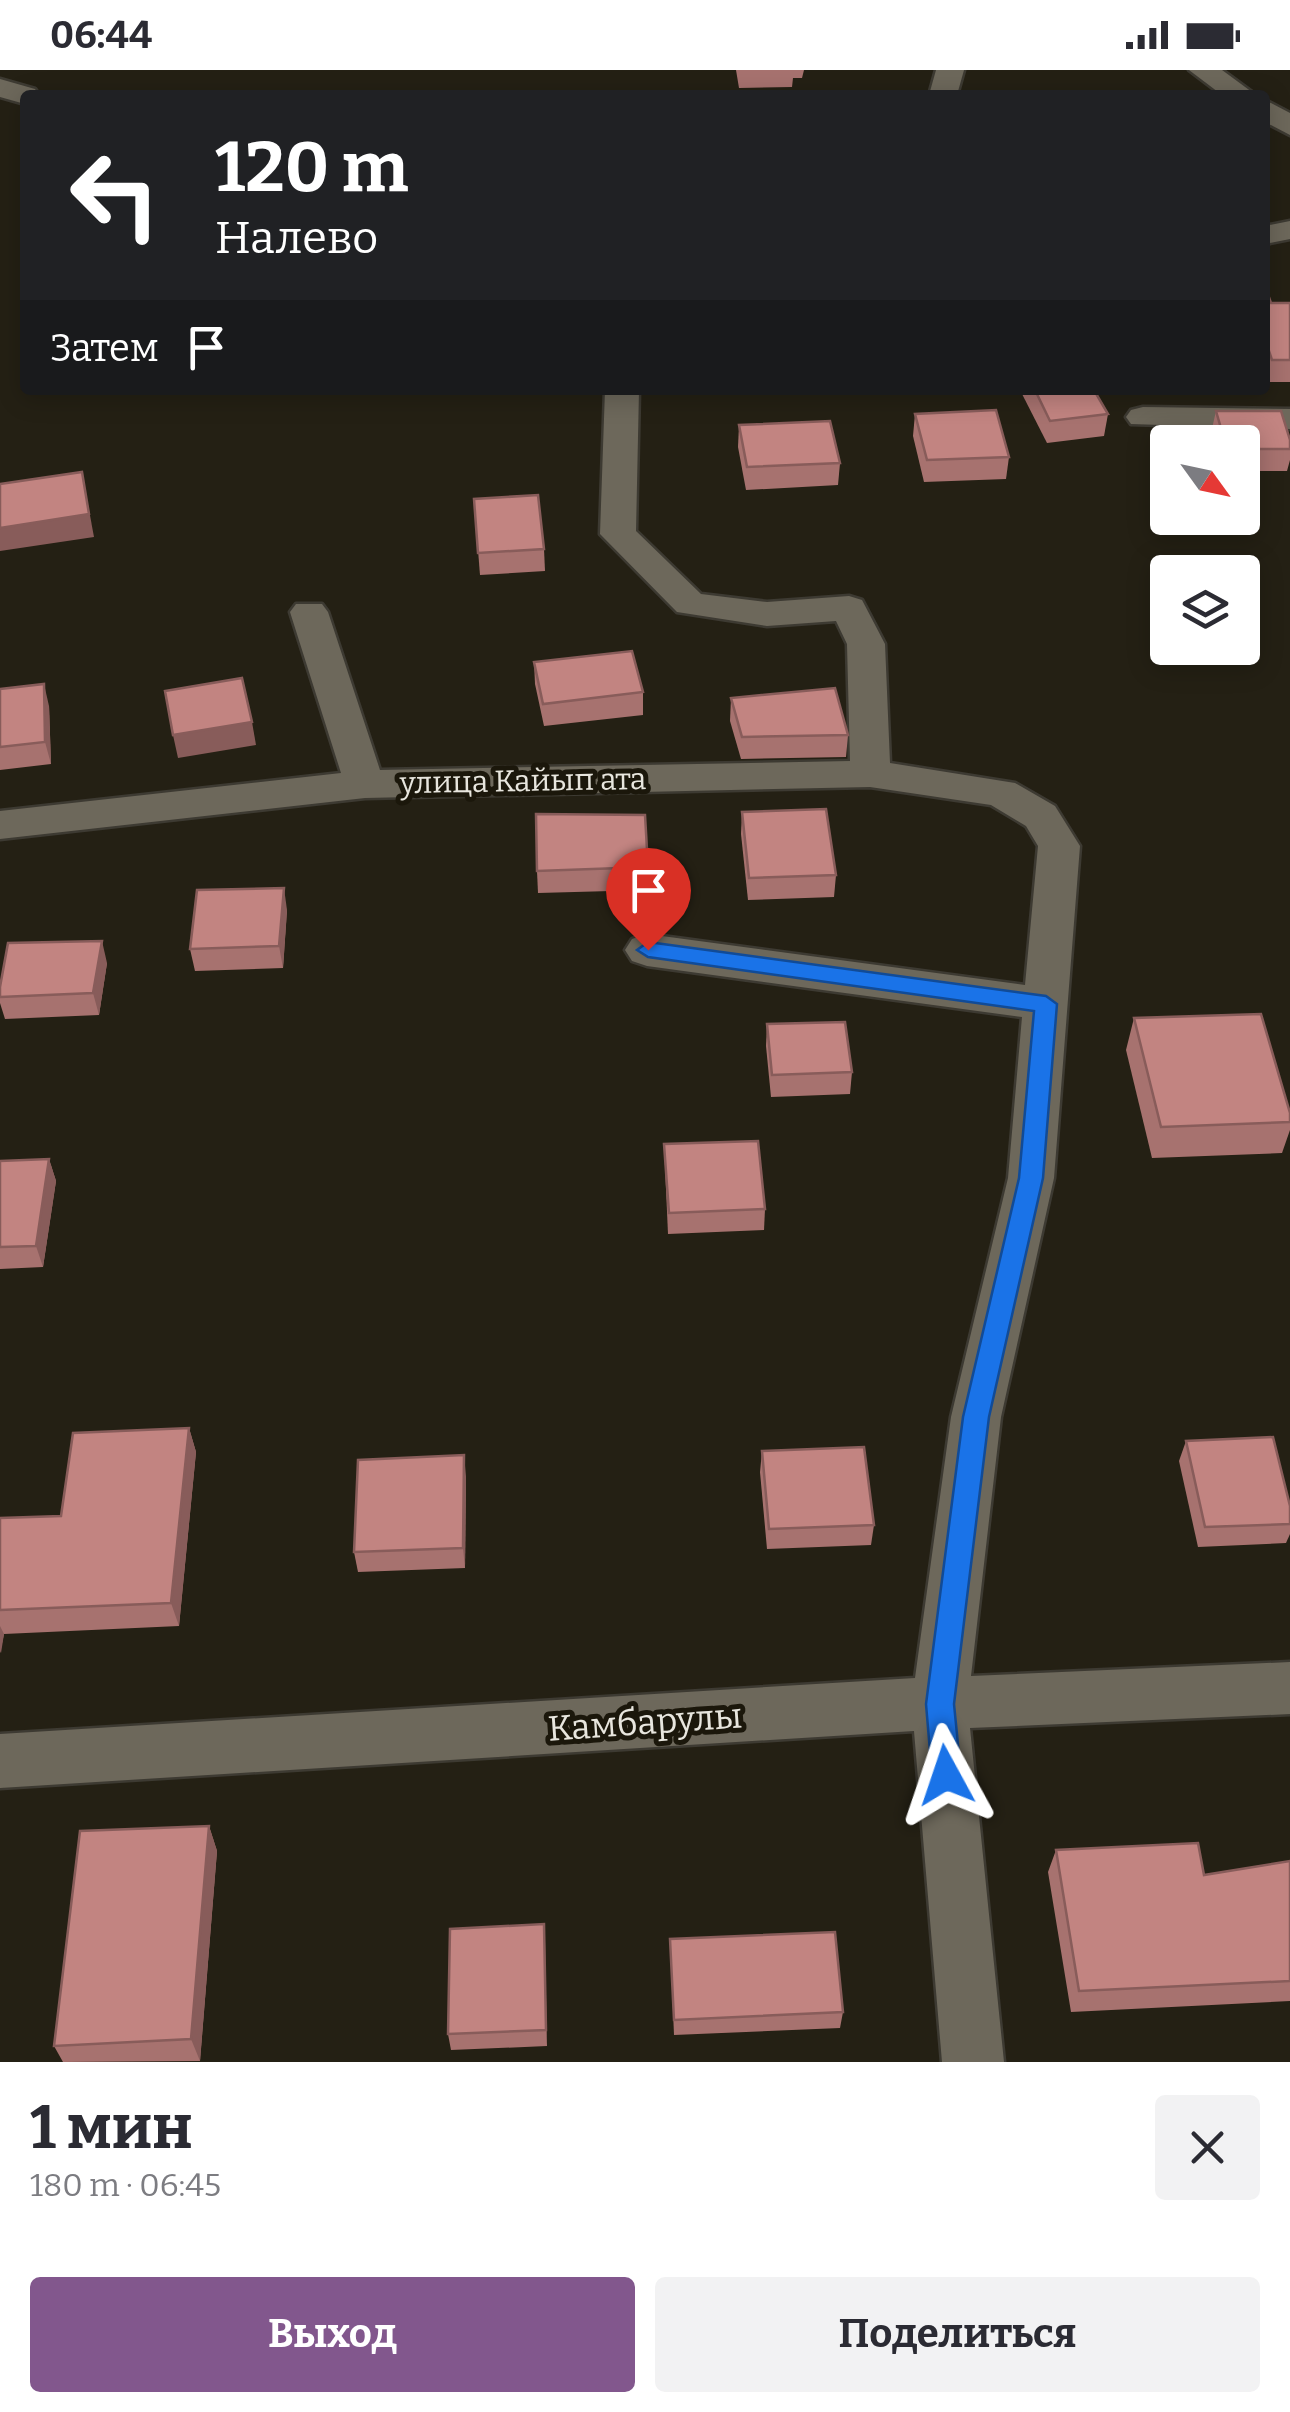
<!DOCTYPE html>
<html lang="ru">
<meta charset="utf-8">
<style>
:root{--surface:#fff;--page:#f2f2f3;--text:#2b2b33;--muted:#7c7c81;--accent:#82578d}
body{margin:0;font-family:Bitter,serif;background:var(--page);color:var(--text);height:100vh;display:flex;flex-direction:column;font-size:38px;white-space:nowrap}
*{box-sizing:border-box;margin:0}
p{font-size:32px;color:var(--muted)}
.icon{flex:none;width:55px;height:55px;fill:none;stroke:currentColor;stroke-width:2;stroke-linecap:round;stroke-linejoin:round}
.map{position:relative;height:1992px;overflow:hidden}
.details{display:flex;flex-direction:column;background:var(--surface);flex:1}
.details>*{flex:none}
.top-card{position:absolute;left:20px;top:20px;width:1250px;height:305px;border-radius:10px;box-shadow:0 5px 25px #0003;background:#202124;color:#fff;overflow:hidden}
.needle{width:65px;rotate:123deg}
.fabs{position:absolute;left:1150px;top:355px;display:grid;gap:20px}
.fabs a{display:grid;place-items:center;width:110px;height:110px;border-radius:10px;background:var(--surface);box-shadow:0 5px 25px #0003;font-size:50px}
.pin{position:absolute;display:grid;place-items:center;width:85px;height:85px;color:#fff;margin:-102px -42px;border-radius:50% 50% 50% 0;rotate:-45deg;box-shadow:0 0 10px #0007}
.pin .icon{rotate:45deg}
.me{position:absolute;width:110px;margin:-55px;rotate:355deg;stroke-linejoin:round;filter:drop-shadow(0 0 8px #0008)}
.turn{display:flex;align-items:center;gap:35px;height:210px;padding:0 30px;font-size:45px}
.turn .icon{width:130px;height:130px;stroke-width:2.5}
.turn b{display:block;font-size:70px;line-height:85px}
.then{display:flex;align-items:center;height:95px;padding:0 30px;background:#0003;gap:20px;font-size:38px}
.round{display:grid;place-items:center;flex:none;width:105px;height:105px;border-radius:10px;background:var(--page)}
.head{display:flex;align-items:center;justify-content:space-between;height:170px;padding:0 30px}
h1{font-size:60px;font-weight:700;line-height:75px}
.button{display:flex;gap:20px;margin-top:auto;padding:20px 30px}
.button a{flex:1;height:115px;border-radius:10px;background:var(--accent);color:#fff;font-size:40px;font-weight:700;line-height:115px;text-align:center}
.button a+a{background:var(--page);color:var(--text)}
.status{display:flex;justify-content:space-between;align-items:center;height:70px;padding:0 50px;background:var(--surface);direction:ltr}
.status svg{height:28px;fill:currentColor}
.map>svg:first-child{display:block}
</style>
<div class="status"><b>06:44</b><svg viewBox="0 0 49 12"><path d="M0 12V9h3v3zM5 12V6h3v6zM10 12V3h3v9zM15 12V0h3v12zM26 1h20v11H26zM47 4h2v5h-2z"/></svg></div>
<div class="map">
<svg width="1290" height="1992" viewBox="0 0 1290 1992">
<rect width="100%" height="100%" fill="#242014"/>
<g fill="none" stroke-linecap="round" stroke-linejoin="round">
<!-- minor casing -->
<g stroke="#3d3a32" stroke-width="5">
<g id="minor">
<polygon points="936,0 964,0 957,25 929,25"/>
<polygon points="1189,0 1222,0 1256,25 1222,25"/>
<polygon points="0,9 35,19 39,25 25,25 25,34 0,27"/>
<polygon points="1265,30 1290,43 1290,65 1265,52"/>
<polygon points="1290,151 1290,169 1265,174 1265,156"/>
<polygon points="605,320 639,320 636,461 701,524 767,532 849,526 862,530 885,574 890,693 1015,713 1055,736 1080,776 1054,1108 1001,1347 971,1606 1290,1592 1290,1644 970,1658 1004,1992 942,1992 914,1661 0,1718 0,1664 915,1608 951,1347 1008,1108 1022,947 647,896 632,891 625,880 632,869 647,864 1025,915 1038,776 1026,756 991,735 870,717 365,728 0,769 0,741 341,703 290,542 296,534 322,534 328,542 380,700 850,691 847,574 836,551 767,556 677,542 600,464"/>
<polygon points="1143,337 1290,339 1290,359 1131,354 1126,347 1131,340"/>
</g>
</g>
<!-- minor -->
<use href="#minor" fill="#6d685b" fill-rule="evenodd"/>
</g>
<!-- wall -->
<g fill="#a7726f">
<polygon points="736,0 804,0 802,8 793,8 792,17 739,18"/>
<polygon points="1265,216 1271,233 1290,233 1290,312 1267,312 1265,306"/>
<polygon points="1020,320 1094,320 1108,344 1104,366 1047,373"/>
<polygon points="1216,341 1290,370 1290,390 1287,401 1242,401 1242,372 1214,372 1211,363"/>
<polygon points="915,344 1009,387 1006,409 924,412 913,366"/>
<polygon points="739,355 840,393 838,415 746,420 738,377"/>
<polygon points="474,429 544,479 545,501 480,505"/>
<polygon points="534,592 643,622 643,645 544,656 535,614"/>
<polygon points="0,619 49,636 51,694 0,700"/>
<polygon points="731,628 848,665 846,687 741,689 730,651"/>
<polygon points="742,742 836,805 834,827 748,830 741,764"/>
<polygon points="648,797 648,820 538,823 537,801"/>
<polygon points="287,840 283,898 195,901 190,879"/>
<polygon points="107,893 99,945 5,949 0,933 0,917"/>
<polygon points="1134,948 1290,1043 1290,1060 1282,1083 1152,1088 1126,980"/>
<polygon points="767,954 852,1002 850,1024 771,1027 766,976"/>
<polygon points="664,1074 765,1139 764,1160 668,1164"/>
<polygon points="49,1089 56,1111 43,1197 0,1199 0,1091"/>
<polygon points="189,1358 196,1382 179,1556 4,1564 0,1583 0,1448 61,1446"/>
<polygon points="1186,1371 1290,1436 1290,1464 1286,1473 1198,1477 1179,1391"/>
<polygon points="762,1381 874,1455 871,1475 767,1479 760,1402"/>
<polygon points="466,1406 465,1498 358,1502 354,1482"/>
<polygon points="209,1756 217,1781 200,1991 63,1992 54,1976"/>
<polygon points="1056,1780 1204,1805 1290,1791 1290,1931 1071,1942 1048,1802"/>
<polygon points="544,1854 547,1976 451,1980 448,1964"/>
<polygon points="670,1869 843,1942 840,1958 674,1965"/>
</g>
<!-- shaded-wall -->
<g fill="#885c5a">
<polygon points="82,402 94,467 0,481 0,458"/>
<polygon points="44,614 49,636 51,694 45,672"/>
<polygon points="252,652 256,675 178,688 173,665"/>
<polygon points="284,818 287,840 283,898 279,876"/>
<polygon points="102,871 107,893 99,945 93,923"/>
<polygon points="49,1089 56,1111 43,1197 36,1176"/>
<polygon points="189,1358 196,1382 179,1556 171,1533"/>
<polygon points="464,1385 466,1406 465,1498 463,1478"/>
<polygon points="0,1556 4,1564 1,1583 0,1581"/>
<polygon points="209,1756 217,1781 200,1991 191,1969"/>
<polygon points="544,1854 545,1871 547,1976 546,1960"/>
</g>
<!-- building -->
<g fill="#c28481" stroke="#885c5a" stroke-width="2.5">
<polygon points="1265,216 1271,233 1290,233 1290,290 1272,290 1265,269"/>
<polygon points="1035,320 1094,320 1108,344 1050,351"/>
<polygon points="996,340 1009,387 927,390 915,344"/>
<polygon points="1216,341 1281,341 1290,370 1290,379 1242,379 1242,372 1225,372"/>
<polygon points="830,351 840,393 747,397 739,355"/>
<polygon points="82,402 89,444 0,458 0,414"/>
<polygon points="538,425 544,479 478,483 474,429"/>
<polygon points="632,581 643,622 543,634 534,592"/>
<polygon points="242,608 252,652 173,665 165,621"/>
<polygon points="44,614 45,672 0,677 0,619"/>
<polygon points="835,618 848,665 742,667 731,628"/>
<polygon points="826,739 836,805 749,808 742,742"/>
<polygon points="536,744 645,745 648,797 537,801"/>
<polygon points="284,818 279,876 190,879 197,820"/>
<polygon points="102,871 93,923 0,927 0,917 8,873"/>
<polygon points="1261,944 1290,1043 1290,1052 1161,1057 1134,948"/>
<polygon points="845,952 852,1002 772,1005 767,954"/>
<polygon points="758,1071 765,1139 669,1143 664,1074"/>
<polygon points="49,1089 36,1176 0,1177 0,1091"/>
<polygon points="189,1358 171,1533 0,1540 0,1448 61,1446 73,1363"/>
<polygon points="1273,1367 1290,1436 1290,1454 1205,1457 1186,1371"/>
<polygon points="864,1377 874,1455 769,1459 762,1381"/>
<polygon points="464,1385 463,1478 354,1482 358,1390"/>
<polygon points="209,1756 191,1969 54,1976 80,1761"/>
<polygon points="1198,1773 1204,1805 1290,1791 1290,1911 1079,1921 1056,1780"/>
<polygon points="544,1854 546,1960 448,1964 450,1859"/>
<polygon points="835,1862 843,1942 674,1950 670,1869"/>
</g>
<!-- route -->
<polygon fill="#1a73e8" stroke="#114b97" stroke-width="2.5" points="648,872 1046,926 1057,934 1043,1108 989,1347 954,1634 961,1705 957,1715 946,1719 936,1715 932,1705 926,1634 963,1347 1019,1108 1034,941 648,887 637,880"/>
<g text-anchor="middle" stroke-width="10" stroke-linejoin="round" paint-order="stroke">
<!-- street labels -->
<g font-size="30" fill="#e8e6de" stroke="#1b170b">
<text transform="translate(523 711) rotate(-1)" y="10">улица Кайып ата</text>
</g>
<!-- near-street labels -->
<g font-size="35" fill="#e8e6de" stroke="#1b170b">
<text transform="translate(645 1652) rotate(-4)" y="12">Камбарулы</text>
</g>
</g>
</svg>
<div class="fabs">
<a><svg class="needle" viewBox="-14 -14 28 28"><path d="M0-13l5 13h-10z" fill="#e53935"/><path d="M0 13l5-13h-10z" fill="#7c7c81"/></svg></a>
<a><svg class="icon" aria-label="layers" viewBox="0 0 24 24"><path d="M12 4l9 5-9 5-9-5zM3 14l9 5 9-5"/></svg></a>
</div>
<div class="pin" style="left:648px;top:880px;background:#d93025"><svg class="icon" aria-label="arrive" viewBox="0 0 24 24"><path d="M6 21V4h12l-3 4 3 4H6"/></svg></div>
<svg class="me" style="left:946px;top:1705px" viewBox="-20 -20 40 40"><path d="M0-17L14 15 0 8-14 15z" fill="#1a73e8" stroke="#fff" stroke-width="4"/></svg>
<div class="top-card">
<div class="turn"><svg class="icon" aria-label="left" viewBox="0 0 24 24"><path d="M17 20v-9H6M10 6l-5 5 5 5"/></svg><div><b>120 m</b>Налево</div></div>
<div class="then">Затем<svg class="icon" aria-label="arrive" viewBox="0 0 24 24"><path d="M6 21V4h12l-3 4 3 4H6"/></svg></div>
</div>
</div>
<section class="details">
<div class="head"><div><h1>1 мин</h1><p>180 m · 06:45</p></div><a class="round"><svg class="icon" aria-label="close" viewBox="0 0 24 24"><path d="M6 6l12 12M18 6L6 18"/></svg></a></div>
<div class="button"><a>Выход</a><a>Поделиться</a></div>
</section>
